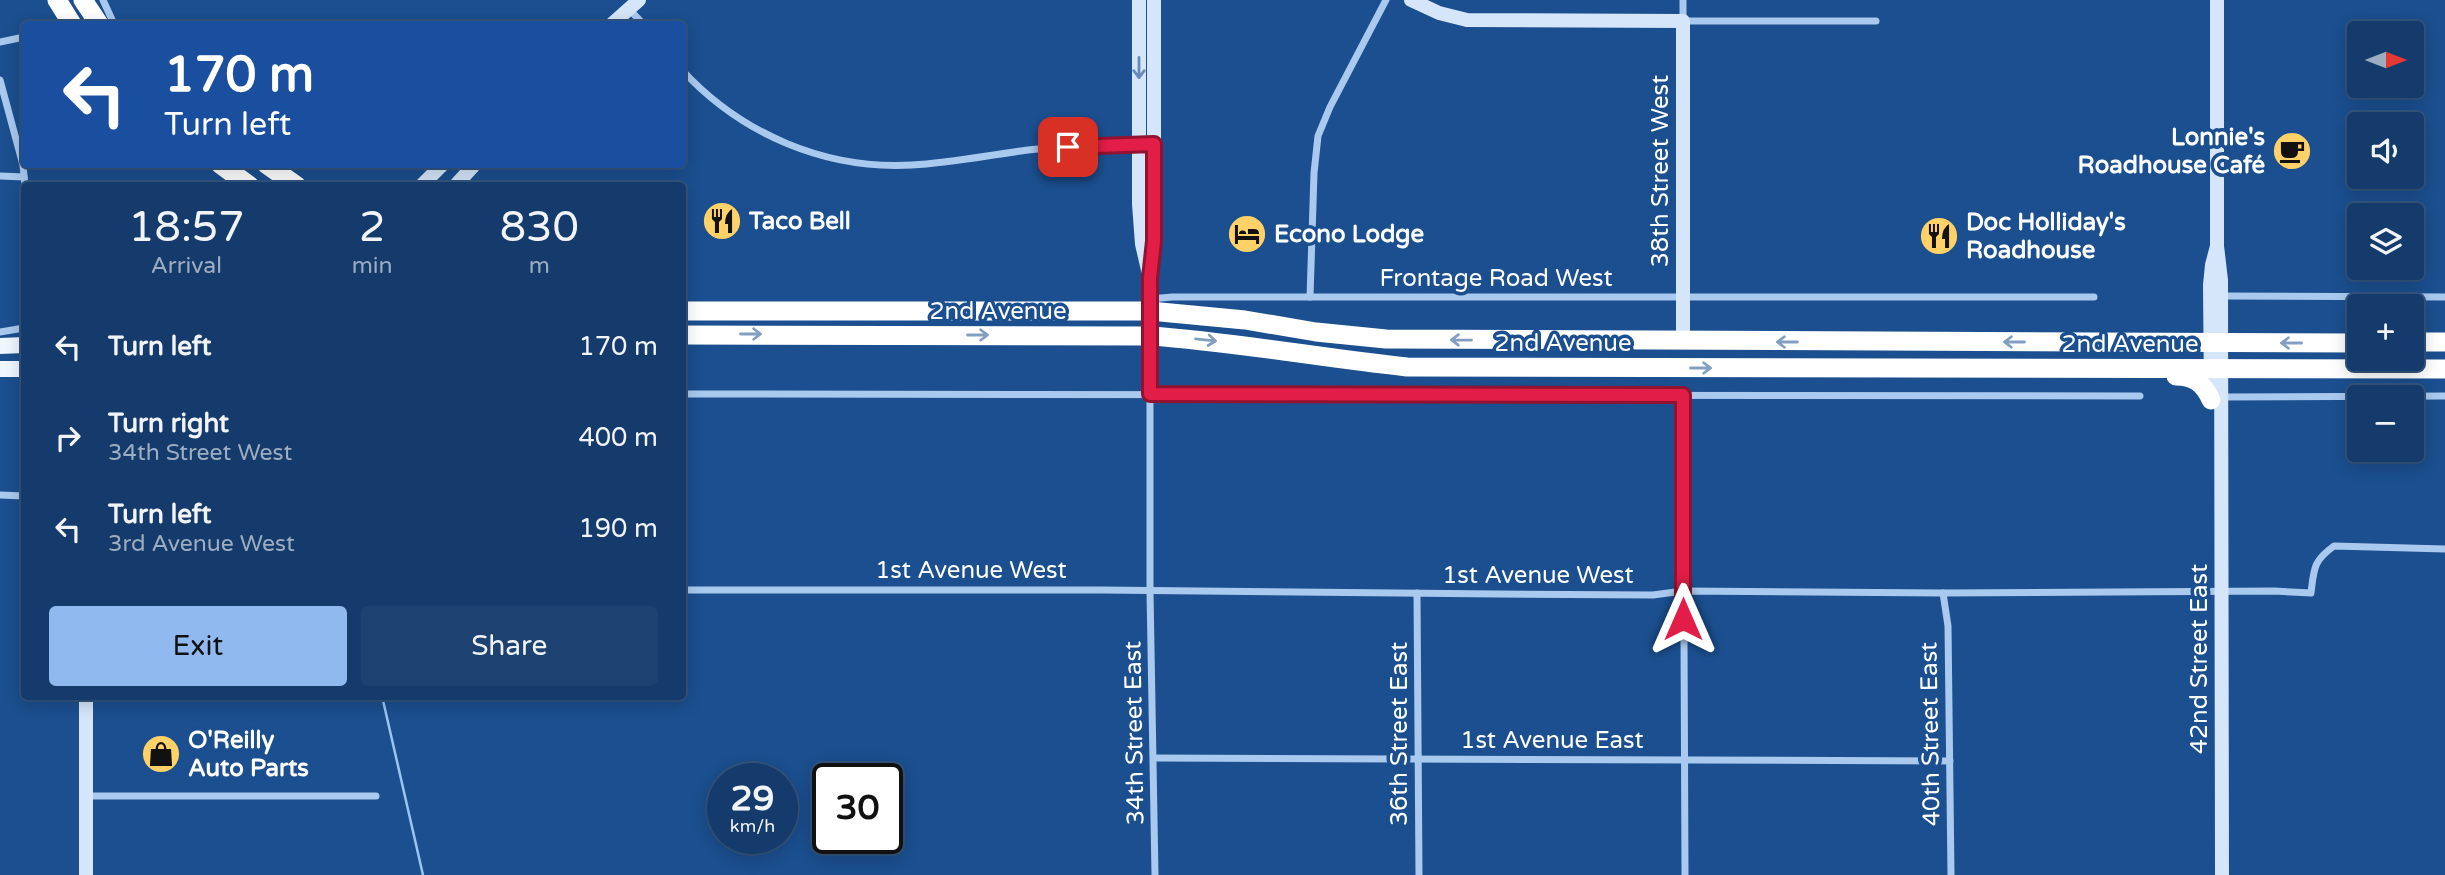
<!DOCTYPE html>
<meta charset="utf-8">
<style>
:root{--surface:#143b6b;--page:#1d4271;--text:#f1f3f6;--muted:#9dadc1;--line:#33557e;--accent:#90b9f0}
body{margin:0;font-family:"Varela Round",sans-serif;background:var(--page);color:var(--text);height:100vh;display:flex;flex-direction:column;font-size:26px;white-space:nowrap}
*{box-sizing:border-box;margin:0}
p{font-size:23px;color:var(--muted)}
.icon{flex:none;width:38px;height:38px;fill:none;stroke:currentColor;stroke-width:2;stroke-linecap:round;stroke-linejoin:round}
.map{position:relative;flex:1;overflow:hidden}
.drawer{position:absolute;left:21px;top:182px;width:665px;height:518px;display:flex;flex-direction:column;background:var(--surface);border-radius:7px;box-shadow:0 4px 18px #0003,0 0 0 2px var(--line)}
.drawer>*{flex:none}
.guide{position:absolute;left:21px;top:21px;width:665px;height:147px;border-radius:7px;box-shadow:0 4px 18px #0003,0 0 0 2px var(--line);background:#1a4fa0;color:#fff;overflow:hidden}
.needle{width:46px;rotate:90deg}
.buttons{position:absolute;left:2347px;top:21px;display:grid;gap:14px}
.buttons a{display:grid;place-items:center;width:77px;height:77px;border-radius:7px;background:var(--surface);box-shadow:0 4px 18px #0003,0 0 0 2px var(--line);font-size:35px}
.speed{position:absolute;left:707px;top:763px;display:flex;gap:14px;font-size:35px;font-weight:700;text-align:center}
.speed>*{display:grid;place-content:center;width:91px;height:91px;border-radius:50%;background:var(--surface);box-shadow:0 4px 18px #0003,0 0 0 2px var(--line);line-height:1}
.speed small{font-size:18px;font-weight:400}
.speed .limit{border:4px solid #111;border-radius:10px;background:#fff;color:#111}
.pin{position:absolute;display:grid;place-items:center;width:60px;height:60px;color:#fff;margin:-30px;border-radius:14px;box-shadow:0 4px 10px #0006}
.me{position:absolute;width:77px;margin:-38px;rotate:0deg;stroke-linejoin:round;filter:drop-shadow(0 0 5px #0008)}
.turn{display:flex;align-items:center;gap:24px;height:147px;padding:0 28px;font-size:32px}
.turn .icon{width:91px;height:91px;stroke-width:2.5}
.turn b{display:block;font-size:49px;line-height:60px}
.eta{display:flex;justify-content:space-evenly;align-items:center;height:119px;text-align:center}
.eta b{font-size:42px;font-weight:600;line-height:49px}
.button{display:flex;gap:14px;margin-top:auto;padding:14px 28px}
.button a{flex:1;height:80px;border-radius:7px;background:var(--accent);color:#111;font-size:28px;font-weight:600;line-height:80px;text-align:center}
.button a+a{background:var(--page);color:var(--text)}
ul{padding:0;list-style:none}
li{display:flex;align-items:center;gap:21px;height:91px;padding:0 28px}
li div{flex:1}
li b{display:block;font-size:26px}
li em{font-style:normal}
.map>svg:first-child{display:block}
</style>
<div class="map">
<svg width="2445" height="875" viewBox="0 0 2445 875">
<rect width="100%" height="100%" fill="#1b4f8f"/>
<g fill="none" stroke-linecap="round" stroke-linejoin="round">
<!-- stream -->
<polyline stroke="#9cc4f0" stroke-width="2.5" points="382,696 423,875"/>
<!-- street -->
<g stroke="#a9c9ee" stroke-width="7">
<polyline points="103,0 114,24"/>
<polyline points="1683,0 1683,21 1876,21"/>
<polyline points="629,9 643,24"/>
<polyline points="0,42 24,37"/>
<path d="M682,70C741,134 825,170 912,165C951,163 989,155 1028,150C1065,146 1102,145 1140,144"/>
<polyline points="0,80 23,165 25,186"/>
<polyline points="0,176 24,177"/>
<polyline points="2221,296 2445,297"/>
<polyline points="1310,297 1314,173 1318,136 1330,107 1386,0"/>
<polyline points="1150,299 1172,297 2094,297"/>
<polyline points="0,332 24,328"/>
<polyline points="1150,337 1150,591 1155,875"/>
<polyline points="682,394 2140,396"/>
<polyline points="1683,395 1685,875"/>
<polyline points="2222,397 2445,396"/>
<polyline points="0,495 24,496"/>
<path d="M682,590H1101L1498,594L1653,595L1683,591L1943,593L2274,591L2311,593C2314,569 2313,561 2334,546L2445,549"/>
<polyline points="1417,593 1419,875"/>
<polyline points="1943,593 1948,626 1951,875"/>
<polyline points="1154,758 1950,761"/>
<polyline points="87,796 376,796"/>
</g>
<!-- secondary -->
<g stroke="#d6e6fa" stroke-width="14">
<polyline points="1139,0 1139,204 1142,244 1148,270"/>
<polyline points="1411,0 1439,13 1467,20 1683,21 1683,342"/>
<polyline points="612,24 639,0"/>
<polyline points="421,186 443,164"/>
<polyline points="455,186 475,164"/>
<polyline points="2217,246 2221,280 2222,875"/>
<polyline points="1150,336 1150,278 1154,241 1154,0"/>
<polyline points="2211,398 2210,285 2212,265 2217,246 2217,0"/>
<polyline points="86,875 86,696"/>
</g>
<!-- primary -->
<g stroke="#f0f6ff" stroke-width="16">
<polyline points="0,346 24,345"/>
<polyline points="0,369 24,369"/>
</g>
<!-- highway -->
<g stroke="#fff" stroke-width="19">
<polyline points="57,0 72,24"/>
<polyline points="83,0 99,24"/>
<polyline points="220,164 250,186"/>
<polyline points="266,164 297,186"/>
<polyline points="682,311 1150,311 1245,320 1316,332 1386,339 2359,343"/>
<path d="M682,335L1150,336C1236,342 1321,358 1407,367L2445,369"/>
<polyline points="2412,342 2445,342"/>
<path d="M2176,376C2193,376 2204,383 2211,400"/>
</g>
</g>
<!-- one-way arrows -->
<defs><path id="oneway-shaft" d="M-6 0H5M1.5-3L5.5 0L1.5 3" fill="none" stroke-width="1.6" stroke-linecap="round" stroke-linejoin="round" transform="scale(1.75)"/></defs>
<use stroke="#668bba" href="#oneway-shaft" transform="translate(1139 68) rotate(90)"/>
<g stroke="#829ec1">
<use href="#oneway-shaft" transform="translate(751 334)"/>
<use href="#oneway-shaft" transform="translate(978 335)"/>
<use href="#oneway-shaft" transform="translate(1206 340) rotate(6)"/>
<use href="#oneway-shaft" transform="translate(1461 340) rotate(-179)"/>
<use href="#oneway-shaft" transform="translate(1787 342) rotate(-180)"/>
<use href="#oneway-shaft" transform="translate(2014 342) rotate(-180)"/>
<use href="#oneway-shaft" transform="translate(2291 343) rotate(180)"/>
<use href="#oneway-shaft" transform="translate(1701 368)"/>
</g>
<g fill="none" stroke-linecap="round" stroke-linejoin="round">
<!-- route casing -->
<g stroke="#92132f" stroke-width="18">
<polyline id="route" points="1068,147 1154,144 1154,241 1150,278 1150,394 1683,395 1683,619"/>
</g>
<!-- route -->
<use href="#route" stroke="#e11d48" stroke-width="12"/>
</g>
<!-- icons -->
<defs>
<g id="cafe-disc" transform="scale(2.0125)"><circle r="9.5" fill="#ffd166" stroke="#1b4f8f"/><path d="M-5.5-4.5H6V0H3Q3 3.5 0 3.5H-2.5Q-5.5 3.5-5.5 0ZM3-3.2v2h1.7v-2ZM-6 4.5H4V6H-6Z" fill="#111"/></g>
<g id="restaurant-disc" transform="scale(2.0125)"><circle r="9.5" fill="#ffd166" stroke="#1b4f8f"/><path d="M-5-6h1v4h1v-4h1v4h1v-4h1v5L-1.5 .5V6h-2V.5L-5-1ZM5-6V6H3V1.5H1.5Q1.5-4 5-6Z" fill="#111"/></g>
<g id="hotel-disc" transform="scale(2.0125)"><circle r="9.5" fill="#ffd166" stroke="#1b4f8f"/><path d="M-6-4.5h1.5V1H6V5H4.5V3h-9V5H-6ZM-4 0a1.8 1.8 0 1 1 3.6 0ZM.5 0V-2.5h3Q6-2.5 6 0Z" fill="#111"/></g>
<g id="shop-disc" transform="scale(2.0125)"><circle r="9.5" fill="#ffd166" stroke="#1b4f8f"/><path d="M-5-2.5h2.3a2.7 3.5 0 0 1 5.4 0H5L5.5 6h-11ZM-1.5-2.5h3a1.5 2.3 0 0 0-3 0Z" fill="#111"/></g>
</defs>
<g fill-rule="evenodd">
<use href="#cafe-disc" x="2292" y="151"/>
<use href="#restaurant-disc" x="722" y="221"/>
<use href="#hotel-disc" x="1247" y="234"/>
<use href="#restaurant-disc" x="1939" y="236"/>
<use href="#shop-disc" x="161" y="754"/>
</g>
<g text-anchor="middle" stroke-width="7" stroke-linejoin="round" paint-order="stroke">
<!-- poi labels -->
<g font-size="24" font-weight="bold" fill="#fff" stroke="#1b4f8f" text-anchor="start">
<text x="2265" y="145" text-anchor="end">Lonnie's<tspan x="2265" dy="28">Roadhouse Café</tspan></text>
<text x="749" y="229">Taco Bell</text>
<text x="1966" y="230">Doc Holliday's<tspan x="1966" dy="28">Roadhouse</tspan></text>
<text x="1274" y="242">Econo Lodge</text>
<text x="188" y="748">O'Reilly<tspan x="188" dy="28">Auto Parts</tspan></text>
</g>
<!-- street labels -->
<g font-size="24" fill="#fff" stroke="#1b4f8f">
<text transform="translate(1660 171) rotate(-90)" y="8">38th Street West</text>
<text x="1496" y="286">Frontage Road West</text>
<text x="998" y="319">2nd Avenue</text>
<text x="1563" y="351">2nd Avenue</text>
<text x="2130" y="352">2nd Avenue</text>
<text x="971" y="578">1st Avenue West</text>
<text x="1538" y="583">1st Avenue West</text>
<text transform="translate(2199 659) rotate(-90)" y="8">42nd Street East</text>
<text transform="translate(1134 733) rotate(-91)" y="8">34th Street East</text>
<text transform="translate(1399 734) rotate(-90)" y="8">36th Street East</text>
<text transform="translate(1930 734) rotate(-91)" y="8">40th Street East</text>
<text x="1552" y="748">1st Avenue East</text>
</g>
</g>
</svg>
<div class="buttons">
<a><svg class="needle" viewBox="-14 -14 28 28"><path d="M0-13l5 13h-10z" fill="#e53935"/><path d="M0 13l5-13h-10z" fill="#9dadc1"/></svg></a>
<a><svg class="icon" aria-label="sound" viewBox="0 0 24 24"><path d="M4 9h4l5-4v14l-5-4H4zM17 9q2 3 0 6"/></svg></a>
<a><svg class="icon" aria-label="layers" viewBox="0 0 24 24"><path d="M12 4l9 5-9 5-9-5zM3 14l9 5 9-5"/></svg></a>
<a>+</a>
<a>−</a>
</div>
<div class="speed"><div>29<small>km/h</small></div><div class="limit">30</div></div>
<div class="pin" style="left:1068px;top:147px;background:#d93025"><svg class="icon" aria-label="arrive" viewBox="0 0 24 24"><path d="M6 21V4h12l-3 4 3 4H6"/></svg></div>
<svg class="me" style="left:1683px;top:619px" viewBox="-20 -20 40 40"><path d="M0-17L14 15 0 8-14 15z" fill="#e11d48" stroke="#fff" stroke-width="4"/></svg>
<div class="guide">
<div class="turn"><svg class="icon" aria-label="left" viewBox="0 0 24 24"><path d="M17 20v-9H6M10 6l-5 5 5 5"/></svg><div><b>170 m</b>Turn left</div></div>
</div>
<section class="drawer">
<div class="eta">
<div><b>18:57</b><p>Arrival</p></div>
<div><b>2</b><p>min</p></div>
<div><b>830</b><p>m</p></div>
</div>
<ul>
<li><svg class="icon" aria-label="left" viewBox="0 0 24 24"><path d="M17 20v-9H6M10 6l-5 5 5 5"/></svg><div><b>Turn left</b></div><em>170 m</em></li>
<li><svg class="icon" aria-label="right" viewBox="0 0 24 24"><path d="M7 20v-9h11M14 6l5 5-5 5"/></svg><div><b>Turn right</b><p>34th Street West</p></div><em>400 m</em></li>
<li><svg class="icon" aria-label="left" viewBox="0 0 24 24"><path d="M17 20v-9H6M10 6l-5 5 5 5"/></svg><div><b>Turn left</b><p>3rd Avenue West</p></div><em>190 m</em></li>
</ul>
<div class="button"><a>Exit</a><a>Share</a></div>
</section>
</div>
